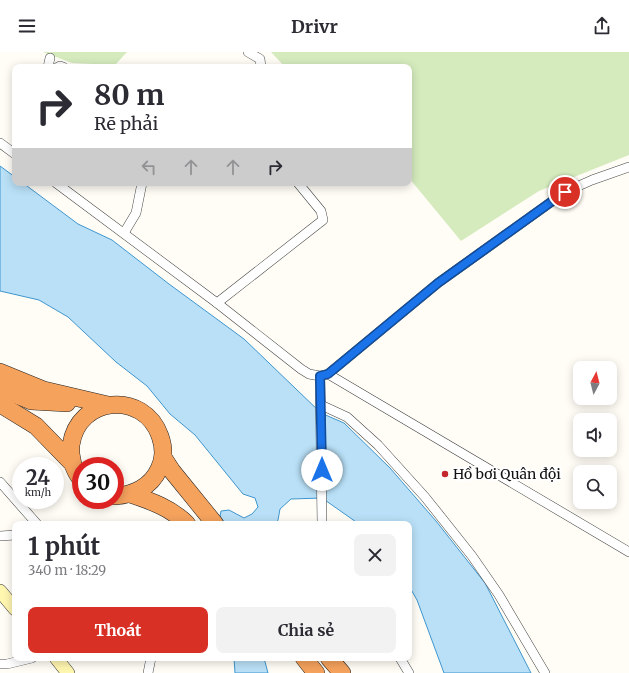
<!DOCTYPE html>
<html lang="vi">
<meta charset="utf-8">
<style>
:root{--surface:#fff;--page:#f2f2f3;--text:#2b2b33;--muted:#7c7c81;--accent:#d93025}
body{margin:0;font-family:Merriweather,serif;background:var(--page);color:var(--text);height:100vh;display:flex;flex-direction:column;font-size:15px;white-space:nowrap}
*{box-sizing:border-box;margin:0}
p{font-size:13px;color:var(--muted)}
.icon{flex:none;width:22px;height:22px;fill:none;stroke:currentColor;stroke-width:2;stroke-linecap:round;stroke-linejoin:round}
.map{position:relative;flex:1;overflow:hidden}
.panel{position:absolute;left:12px;top:469px;width:400px;height:140px;display:flex;flex-direction:column;background:var(--surface);border-radius:8px;box-shadow:0 2px 10px #0003}
.panel>*{flex:none}
.banner{position:absolute;left:12px;top:12px;width:400px;height:122px;border-radius:8px;box-shadow:0 2px 10px #0003;background:#fff;color:var(--text);overflow:hidden}
.needle{width:26px;rotate:7deg}
.buttons{position:absolute;left:573px;top:309px;display:grid;gap:8px}
.buttons a{display:grid;place-items:center;width:44px;height:44px;border-radius:8px;background:var(--surface);box-shadow:0 2px 10px #0003;font-size:20px}
.speed{position:absolute;left:12px;top:405px;display:flex;gap:8px;font-size:20px;font-weight:700;text-align:center}
.speed>*{display:grid;place-content:center;width:52px;height:52px;border-radius:50%;background:var(--surface);box-shadow:0 2px 10px #0003;line-height:1}
.speed small{font-size:10px;font-weight:400}
.speed .limit{border:6px solid #d22;background:#fff;color:#111}
.pin{position:absolute;display:grid;place-items:center;width:34px;height:34px;color:#fff;margin:-17px;border:2px solid #fff;border-radius:50%;box-shadow:0 1px 4px #0007}
.me{position:absolute;width:44px;margin:-22px;rotate:0deg;stroke-linejoin:round;filter:drop-shadow(0 0 3px #0008)}
.turn{display:flex;align-items:center;gap:14px;height:84px;padding:0 16px;font-size:18px}
.turn .icon{width:52px;height:52px;stroke-width:2.5}
.turn b{display:block;font-size:28px;line-height:34px}
.lanes{display:flex;align-items:center;height:38px;padding:0 16px;background:#0003;justify-content:center;gap:20px;direction:ltr}
.lanes .off{opacity:.35}
.round{display:grid;place-items:center;flex:none;width:42px;height:42px;border-radius:8px;background:var(--page)}
.summary{display:flex;align-items:center;justify-content:space-between;height:68px;padding:0 16px}
h1{font-size:24px;font-weight:700;line-height:30px}
.cta{display:flex;gap:8px;margin-top:auto;padding:8px 16px}
.cta a{flex:1;height:46px;border-radius:8px;background:var(--accent);color:#fff;font-size:16px;font-weight:700;line-height:46px;text-align:center}
.cta a+a{background:var(--page);color:var(--text)}
header{display:flex;justify-content:space-between;align-items:center;height:52px;padding:0 16px;background:var(--surface);font-size:18px;font-weight:700}
.map>svg:first-child{display:block}
</style>
<header><svg class="icon" aria-label="menu" viewBox="0 0 24 24"><path d="M4 6h16M4 12h16M4 18h16"/></svg>Drivr<svg class="icon" aria-label="share" viewBox="0 0 24 24"><path d="M12 15V3M7 8l5-5 5 5M5 13v7h14v-7"/></svg></header>
<div class="map">
<svg width="629" height="621" viewBox="0 0 629 621">
<rect width="100%" height="100%" fill="#fffdf5"/>
<!-- green -->
<g fill="#d5ebbd">
<polygon points="43,0 127,0 115,13 72,11"/>
<polygon points="271,0 629,0 629,103 539,139 461,189 409,126 409,15 285,15"/>
</g>
<!-- water -->
<g fill="#b9e0f7" stroke="#3f96cf">
<polygon points="0,114 15,125 15,131 23,131 78,172 112,188 169,232 244,287 321,361 344,371 390,416 436,469 485,531 531,621 444,621 417,548 409,534 409,472 359,472 322,446 291,447 280,457 278,468 276,472 226,472 220,465 221,459 229,458 244,466 252,462 258,455 255,446 243,442 195,383 170,362 147,334 116,310 68,265 39,248 0,239"/>
<polygon points="234,606 264,606 268,621 235,621"/>
</g>
<g fill="none" stroke-linecap="round" stroke-linejoin="round">
<!-- street casing -->
<g stroke="#444" stroke-width="10">
<g id="street">
<polyline points="248,0 260,7 261,15"/>
<polyline points="48,15 50,6"/>
<polyline points="58,15 60,14 63,15"/>
<polyline points="0,91 15,102"/>
<polyline points="56,131 217,251 301,317 309,322 320,324 322,472"/>
<polyline points="124,181 136,161 142,131"/>
<polyline points="217,251 323,168 321,159 298,131"/>
<polyline points="328,322 629,500"/>
<polyline points="320,324 328,322 438,231 565,140 592,128 629,115"/>
<polyline points="321,353 347,365 378,393 425,445 472,504 499,543 545,621"/>
<polyline points="0,430 37,472"/>
<polyline points="0,484 15,483"/>
<polyline points="400,606 409,621"/>
<polyline points="0,612 7,612 32,606"/>
<polyline points="148,621 151,606"/>
</g>
</g>
<!-- secondary casing -->
<g stroke="#333" stroke-width="14">
<g id="secondary">
<polyline points="0,539 15,557"/>
<polyline points="56,606 68,621"/>
</g>
</g>
<!-- highway casing -->
<g stroke="#222" stroke-width="18">
<g id="highway">
<polyline points="0,320 44,338 108,353"/>
<polyline points="0,336 31,349 67,351"/>
<polyline points="0,352 36,374 72,411"/>
<polyline points="163,405 172,419 215,472"/>
<path d="M81,427C73,418 70,404 71,393C78,344 144,338 160,384C164,395 164,407 159,417C151,435 133,443 115,444"/>
<path d="M130,442C151,449 171,456 187,472"/>
<polyline points="304,606 316,621"/>
<polyline points="329,606 342,621"/>
</g>
</g>
<!-- street -->
<use href="#street" stroke="#fff" stroke-width="9"/>
<!-- secondary -->
<use href="#secondary" stroke="#fff6b0" stroke-width="13"/>
<!-- highway -->
<use href="#highway" stroke="#f5a25d" stroke-width="17"/>
</g>
<g fill="none" stroke-linecap="round" stroke-linejoin="round">
<!-- route casing -->
<g stroke="#114b97" stroke-width="10">
<polyline id="route" points="322,418 320,324 328,322 438,231 565,140"/>
</g>
<!-- route -->
<use href="#route" stroke="#1a73e8" stroke-width="7"/>
</g>
<!-- markers -->
<circle fill="#c4262e" stroke="#fff" stroke-width="1.5" cx="445" cy="422" r="4"/>
<g text-anchor="middle" stroke-width="4" stroke-linejoin="round" paint-order="stroke">
<!-- poi labels -->
<g font-size="14" fill="#111" stroke="#fff" text-anchor="start">
<text x="453" y="427">Hồ bơi Quân đội</text>
</g>
</g>
</svg>
<div class="buttons">
<a><svg class="needle" viewBox="-14 -14 28 28"><path d="M0-13l5 13h-10z" fill="#e53935"/><path d="M0 13l5-13h-10z" fill="#7c7c81"/></svg></a>
<a><svg class="icon" aria-label="sound" viewBox="0 0 24 24"><path d="M4 9h4l5-4v14l-5-4H4zM17 9q2 3 0 6"/></svg></a>
<a><svg class="icon" aria-label="search" viewBox="0 0 24 24"><circle cx="10" cy="10" r="6"/><path d="M15 15l6 6"/></svg></a>
</div>
<div class="speed"><div>24<small>km/h</small></div><div class="limit">30</div></div>
<div class="pin" style="left:565px;top:140px;background:#d93025"><svg class="icon" aria-label="arrive" viewBox="0 0 24 24"><path d="M6 21V4h12l-3 4 3 4H6"/></svg></div>
<svg class="me" style="left:322px;top:418px" viewBox="-20 -20 40 40"><circle r="19" fill="#fff"/><path d="M0-13L10 11 0 6-10 11z" fill="#1a73e8"/></svg>
<div class="banner">
<div class="turn"><svg class="icon" aria-label="right" viewBox="0 0 24 24"><path d="M7 20v-9h11M14 6l5 5-5 5"/></svg><div><b>80 m</b>Rẽ phải</div></div>
<div class="lanes"><svg class="icon off" aria-label="left" viewBox="0 0 24 24"><path d="M17 20v-9H6M10 6l-5 5 5 5"/></svg><svg class="icon off" aria-label="ahead" viewBox="0 0 24 24"><path d="M12 20V5M6 11l6-6 6 6"/></svg><svg class="icon off" aria-label="ahead" viewBox="0 0 24 24"><path d="M12 20V5M6 11l6-6 6 6"/></svg><svg class="icon" aria-label="right" viewBox="0 0 24 24"><path d="M7 20v-9h11M14 6l5 5-5 5"/></svg></div>
</div>
<section class="panel">
<div class="summary"><div><h1>1 phút</h1><p>340 m · 18:29</p></div><a class="round"><svg class="icon" aria-label="close" viewBox="0 0 24 24"><path d="M6 6l12 12M18 6L6 18"/></svg></a></div>
<div class="cta"><a>Thoát</a><a>Chia sẻ</a></div>
</section>
</div>
